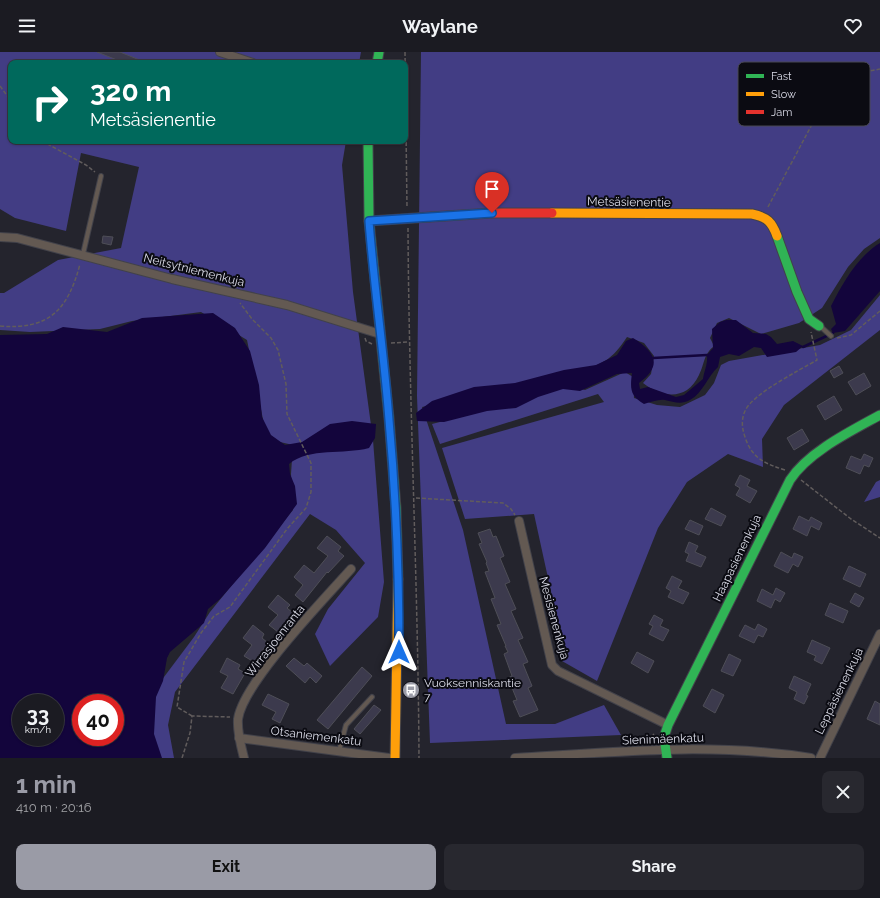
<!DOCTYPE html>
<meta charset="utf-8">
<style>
:root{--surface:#1b1b22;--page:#28282f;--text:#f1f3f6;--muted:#a0a1a5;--line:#393940;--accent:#9a9ba6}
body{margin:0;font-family:Raleway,sans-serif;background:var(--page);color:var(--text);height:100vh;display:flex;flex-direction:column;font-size:15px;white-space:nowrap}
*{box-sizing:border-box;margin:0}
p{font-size:13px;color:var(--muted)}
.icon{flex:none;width:22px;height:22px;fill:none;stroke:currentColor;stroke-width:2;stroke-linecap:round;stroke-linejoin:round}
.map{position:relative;height:706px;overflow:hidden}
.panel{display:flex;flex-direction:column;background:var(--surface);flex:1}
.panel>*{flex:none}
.top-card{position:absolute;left:8px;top:8px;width:400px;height:84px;border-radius:8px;box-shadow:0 1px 3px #0004,0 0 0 1px var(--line);background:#00695c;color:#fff;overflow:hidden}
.speed{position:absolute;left:12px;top:642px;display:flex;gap:8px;font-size:20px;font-weight:700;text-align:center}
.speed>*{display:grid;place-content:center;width:52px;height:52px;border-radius:50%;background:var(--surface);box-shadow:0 1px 3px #0004,0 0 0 1px var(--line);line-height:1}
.speed small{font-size:10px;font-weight:400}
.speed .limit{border:6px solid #d22;background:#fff;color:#111}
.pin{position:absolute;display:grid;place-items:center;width:34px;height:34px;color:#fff;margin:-41px -17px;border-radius:50% 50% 50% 0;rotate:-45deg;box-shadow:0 0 4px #0007}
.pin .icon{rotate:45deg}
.me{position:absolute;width:44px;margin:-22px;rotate:0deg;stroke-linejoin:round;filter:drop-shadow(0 0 3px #0008)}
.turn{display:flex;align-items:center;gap:14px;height:84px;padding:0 16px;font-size:18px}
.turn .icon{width:52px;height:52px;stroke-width:2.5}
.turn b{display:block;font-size:28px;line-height:34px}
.round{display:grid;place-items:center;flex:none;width:42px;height:42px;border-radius:8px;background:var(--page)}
.headline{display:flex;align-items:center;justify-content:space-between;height:68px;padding:0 16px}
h1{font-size:24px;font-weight:700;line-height:30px;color:var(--accent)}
.action{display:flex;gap:8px;margin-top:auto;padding:8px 16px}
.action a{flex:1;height:46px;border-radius:8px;background:var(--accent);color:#111;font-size:16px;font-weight:700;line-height:46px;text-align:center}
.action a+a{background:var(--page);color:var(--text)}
header{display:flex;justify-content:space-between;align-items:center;height:52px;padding:0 16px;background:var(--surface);font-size:18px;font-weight:700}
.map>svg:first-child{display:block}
</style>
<header><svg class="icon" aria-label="menu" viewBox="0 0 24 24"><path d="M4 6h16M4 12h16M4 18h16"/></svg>Waylane<svg class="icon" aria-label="heart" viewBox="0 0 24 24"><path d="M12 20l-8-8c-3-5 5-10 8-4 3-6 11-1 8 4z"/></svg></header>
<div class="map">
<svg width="880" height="706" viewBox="0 0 880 706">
<rect width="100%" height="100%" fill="#24242d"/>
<!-- forest -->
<g fill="#423d84">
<polygon points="0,0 361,0 359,11 11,11 11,89 346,89 342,113 353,240 373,388 384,530 378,565 330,614 315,582 328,557 365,511 336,478 310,462 175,640 168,673 174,706 155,706 152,666 155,637 194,585 210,560 293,458 291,422 293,393 267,387 247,288 201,260 132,269 100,277 30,280 0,278 0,241 4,241 58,208 121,196 139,115 81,101 66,179 15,166 0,157"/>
<path d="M421,0H880V186L864,197L848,215L822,256L799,271L761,282L729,266L717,271L710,286L714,294C703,303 705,311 699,323C687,349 662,346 643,331L651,322L654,304L644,291L627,285C612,308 603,312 577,320L422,355L463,478L506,672H555L604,653L621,683L430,691L417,344Z"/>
<polygon points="880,243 880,278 784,353 762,387 763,415 728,402 687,430 658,476 597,629 562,609 557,567 534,462 465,467 442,396 604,350 598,342 440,392 432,372 495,356 542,338 576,336 585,338 625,320 633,325 634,346 657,353 680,355 705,343 714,331 721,313 729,309 820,293 851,278"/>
<polygon points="880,428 880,445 864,450 876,430"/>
</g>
<!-- water -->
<g fill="#13053c" fill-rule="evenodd">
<path d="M880,191V239L845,279L833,281L831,277L836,272L831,254C843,231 857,205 880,191Z"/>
<path d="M213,261L235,276L250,299L259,333L262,365L271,383L285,393L302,390L330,372L352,369L376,372L375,386L369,396C343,403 310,395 289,412L290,422L295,434L297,452L265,496L220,547L208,557L204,571L170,600L167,606L163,629L156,645L154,682L162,706H0V283L47,282L63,275L107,280L142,266ZM21,651H55V685H21ZM81,651H115V685H81Z"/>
<path d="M726,268H736L753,281L766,282L771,285L777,292L793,289L803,294L796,300L767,305L761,296L754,295L739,304L729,302L720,305L718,315C707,325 703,341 690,348C681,353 674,350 665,348C659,347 651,350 644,352C630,344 630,337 632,321L617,322L580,339L563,337L538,345L516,356L487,359L444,370L417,369L416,361L432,349L474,335L515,331L564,318L596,313L617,303L626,289L633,286C654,299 664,313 639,331L640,337L648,335L676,345L684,343L703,327C704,319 708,312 707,303L713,296L712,277L720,270Z"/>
</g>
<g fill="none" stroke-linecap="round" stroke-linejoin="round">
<!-- stream -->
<g stroke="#13053c" stroke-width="2.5">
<polyline points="803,295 833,281"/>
<polyline points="653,306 707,303"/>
</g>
</g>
<!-- building -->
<g fill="#3c3a4d" stroke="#4e4e57">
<polygon points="97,0 120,0 147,11 116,11 117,8"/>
<polygon points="103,184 113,185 111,193 102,191"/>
<polygon points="839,314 843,321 834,326 830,319"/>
<polygon points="864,321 871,334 856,343 848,330"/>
<polygon points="834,344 842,358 825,368 817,354"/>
<polygon points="802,377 809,389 794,398 787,386"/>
<polygon points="864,402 873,406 869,415 864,413 860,422 846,416 851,404 861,408"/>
<polygon points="740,423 750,428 747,434 757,439 750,451 736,443 740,436 735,433"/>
<polygon points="711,456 726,464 721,474 705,467"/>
<polygon points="799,464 809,469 811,465 822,471 819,478 811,474 807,484 793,477"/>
<polygon points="690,468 703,474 699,483 685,477"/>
<polygon points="490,477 493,485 496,484 504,504 500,506 510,530 505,532 516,557 511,559 523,586 518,588 528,610 523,612 532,634 528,636 538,658 520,665 513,649 517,648 508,626 512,624 504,602 508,600 505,594 506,594 497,573 501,572 491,547 495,546 485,520 489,519 486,511 487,510 479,492 482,491 478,481"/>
<polygon points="327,484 341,495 338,499 344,504 328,521 327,520 303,550 295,543 303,533 294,525 304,513 314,521 328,504 317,496"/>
<polygon points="689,490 698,494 695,500 706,505 701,515 686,509 689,502 685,500"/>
<polygon points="781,500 792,506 794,501 803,505 798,515 793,512 788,521 774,514"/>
<polygon points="849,514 866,522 860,535 843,527"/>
<polygon points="672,524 682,529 678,536 689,541 683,552 668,545 671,539 666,536"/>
<polygon points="776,536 785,541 780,550 775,547 771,556 757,549 762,537 773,543"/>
<polygon points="855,541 864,546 859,555 850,550"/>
<polygon points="278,543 290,553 287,556 293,561 278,580 269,573 278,563 268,555"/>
<polygon points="830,551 848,559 843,571 825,563"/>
<polygon points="654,563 663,568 660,574 669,578 663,589 649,582 653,574 649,572"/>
<polygon points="758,572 767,577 763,585 758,583 754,591 739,584 745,573 755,578"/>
<polygon points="253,573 264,582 262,586 268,591 254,610 244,604 252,593 243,586"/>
<polygon points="812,588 830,596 822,612 814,608 816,604 807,600"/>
<polygon points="637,600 654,609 648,621 631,611"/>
<polygon points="729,602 741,608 733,624 721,619"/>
<polygon points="227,606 240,613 238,617 245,621 233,642 221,636 228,624 220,620"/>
<polygon points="294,606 304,614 307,611 322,624 316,631 310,625 305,631 286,614"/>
<polygon points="362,615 372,624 328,677 317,668"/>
<polygon points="794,624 811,632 806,643 808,644 804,652 794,647 797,640 789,636"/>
<polygon points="712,637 724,643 715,661 703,654"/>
<polygon points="268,642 289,652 280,671 272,667 276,660 262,653"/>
<polygon points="875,649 880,652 880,673 867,667"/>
<polygon points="374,653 381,658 360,682 354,677"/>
</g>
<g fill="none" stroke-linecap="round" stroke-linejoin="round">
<!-- lane casing -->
<g stroke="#42424a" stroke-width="6">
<g id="lane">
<polyline points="83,202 101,124"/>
<polyline points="820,274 831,284"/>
<polyline points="339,699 346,673 372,645"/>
</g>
</g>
<!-- street casing -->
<g stroke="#42424a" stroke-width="10">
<g id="street">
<polyline points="220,0 253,11"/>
<polyline points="0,185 17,186 172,227 287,253 380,282"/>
<polyline points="519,469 552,613 558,619 668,673"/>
<polyline points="239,686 389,706"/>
<path d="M244,706C241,694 237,680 238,667C243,631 325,546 351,517"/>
<path d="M515,706C614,700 713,690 811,706"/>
<polyline points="820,706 880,582"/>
</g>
</g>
<!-- fast casing -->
<g stroke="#42424a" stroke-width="11">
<g id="fast">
<polyline points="377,11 379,0"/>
<polyline points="368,89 369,169 389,366 396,456 398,527"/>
<polyline points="777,184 797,240 809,267 819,274"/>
<path d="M667,706L664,685L668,673L790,428C808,400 851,379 880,363"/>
</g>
</g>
<!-- slow casing -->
<g stroke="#42424a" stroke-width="11">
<g id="slow">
<path d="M552,161L752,162C767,165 772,170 777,184"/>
<polyline points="395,706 398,527"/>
</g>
</g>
<!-- jam casing -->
<g stroke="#42424a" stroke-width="11">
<polyline id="jam" points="369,169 492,161 552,161"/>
</g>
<!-- path -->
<g stroke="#615c5c" stroke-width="1.5" stroke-dasharray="4 2" stroke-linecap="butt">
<polyline points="405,0 407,156"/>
<polyline points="0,34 11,49"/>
<polyline points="42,89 86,113 95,120"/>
<polyline points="768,155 834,31 843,24 880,17"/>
<path d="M408,176C409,353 418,529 419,706"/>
<path d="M0,274C49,278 68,258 80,212"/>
<polyline points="365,286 366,289 372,292"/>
<polyline points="837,286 851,283 880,259"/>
<polyline points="391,291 409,290"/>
<path d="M785,418C766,412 752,407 745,385C742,376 741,368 745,359C752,342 800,318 817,308L811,280"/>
<polyline points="801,428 851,467 880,486"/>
<polyline points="416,446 503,451 511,457 515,463"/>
<polyline points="192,664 177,655 184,610 201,581 214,564 230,555 287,477 306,456 311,440 311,411 287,362 286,332 278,298 271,286 252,267 240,251"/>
<polyline points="650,691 654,681"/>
<polyline points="182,706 190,681 192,664 230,665"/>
</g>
<!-- lane -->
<use href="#lane" stroke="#635952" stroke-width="4"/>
<!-- street -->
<use href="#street" stroke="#635952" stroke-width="8"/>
<!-- fast -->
<use href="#fast" stroke="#30b455" stroke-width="9"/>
<!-- slow -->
<use href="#slow" stroke="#ff9f0a" stroke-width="9"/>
<!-- jam -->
<use href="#jam" stroke="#e5322d" stroke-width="9"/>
</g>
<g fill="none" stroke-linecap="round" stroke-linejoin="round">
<!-- route casing -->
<g stroke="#114b97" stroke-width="10">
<path id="route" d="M399,600C399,523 396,445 389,368C384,301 374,235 369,169L492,161"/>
</g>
<!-- route -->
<use href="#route" stroke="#1a73e8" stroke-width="7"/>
</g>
<!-- icons -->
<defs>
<g id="bus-disc" transform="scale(0.9)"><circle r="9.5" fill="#9a9ba6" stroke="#0b0b12"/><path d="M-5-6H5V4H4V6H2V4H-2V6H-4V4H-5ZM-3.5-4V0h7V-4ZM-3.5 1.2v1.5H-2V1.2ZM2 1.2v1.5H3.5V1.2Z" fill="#fff"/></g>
</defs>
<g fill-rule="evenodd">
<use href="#bus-disc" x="411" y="638"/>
</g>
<g text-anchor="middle" stroke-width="4" stroke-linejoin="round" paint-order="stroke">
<!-- street labels -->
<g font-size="12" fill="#dadbe7" stroke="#0b0b12">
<text transform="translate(629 150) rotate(1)" y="4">Metsäsienentie</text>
<text transform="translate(194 218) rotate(14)" y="4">Neitsytniemenkuja</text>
<text transform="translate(737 506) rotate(-64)" y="4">Haapasienenkuja</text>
<text transform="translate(554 566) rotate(75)" y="4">Mesisienenkuja</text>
<text transform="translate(275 589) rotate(-52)" y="4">Wirrasjoenranta</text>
<text transform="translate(839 639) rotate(-64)" y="4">Leppäsienenkuja</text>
<text transform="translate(316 684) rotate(7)" y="4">Otsaniemenkatu</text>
<text transform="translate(663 687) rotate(-2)" y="4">Sienimäenkatu</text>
</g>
<!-- poi labels -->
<g font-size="12" fill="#dadbe7" stroke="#0b0b12" text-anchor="start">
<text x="424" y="635">Vuoksenniskantie<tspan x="424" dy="14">7</tspan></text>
</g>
</g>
<!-- legend -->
<rect x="738" y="10" width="132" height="64" rx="6" fill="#0b0b12" stroke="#494952" stroke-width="1"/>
<rect x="746" y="22" width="18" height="4" fill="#30b455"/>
<rect x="746" y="40" width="18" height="4" fill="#ff9f0a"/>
<rect x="746" y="58" width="18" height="4" fill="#e5322d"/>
<g font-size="11" fill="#dadbe7">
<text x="771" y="28">Fast</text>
<text x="771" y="46">Slow</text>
<text x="771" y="64">Jam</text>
</g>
</svg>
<div class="speed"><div>33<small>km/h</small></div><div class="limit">40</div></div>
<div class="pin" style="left:492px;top:161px;background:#d93025"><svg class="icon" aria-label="arrive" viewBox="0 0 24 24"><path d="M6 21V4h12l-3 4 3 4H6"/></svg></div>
<svg class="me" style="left:399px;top:600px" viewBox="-20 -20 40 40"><path d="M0-17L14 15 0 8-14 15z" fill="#1a73e8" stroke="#fff" stroke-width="4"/></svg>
<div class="top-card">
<div class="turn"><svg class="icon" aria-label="right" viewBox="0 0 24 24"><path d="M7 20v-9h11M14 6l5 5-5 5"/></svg><div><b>320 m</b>Metsäsienentie</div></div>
</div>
</div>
<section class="panel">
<div class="headline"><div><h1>1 min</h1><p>410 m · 20:16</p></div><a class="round"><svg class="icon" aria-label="close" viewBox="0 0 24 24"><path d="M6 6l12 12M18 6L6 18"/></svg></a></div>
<div class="action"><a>Exit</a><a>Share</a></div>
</section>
